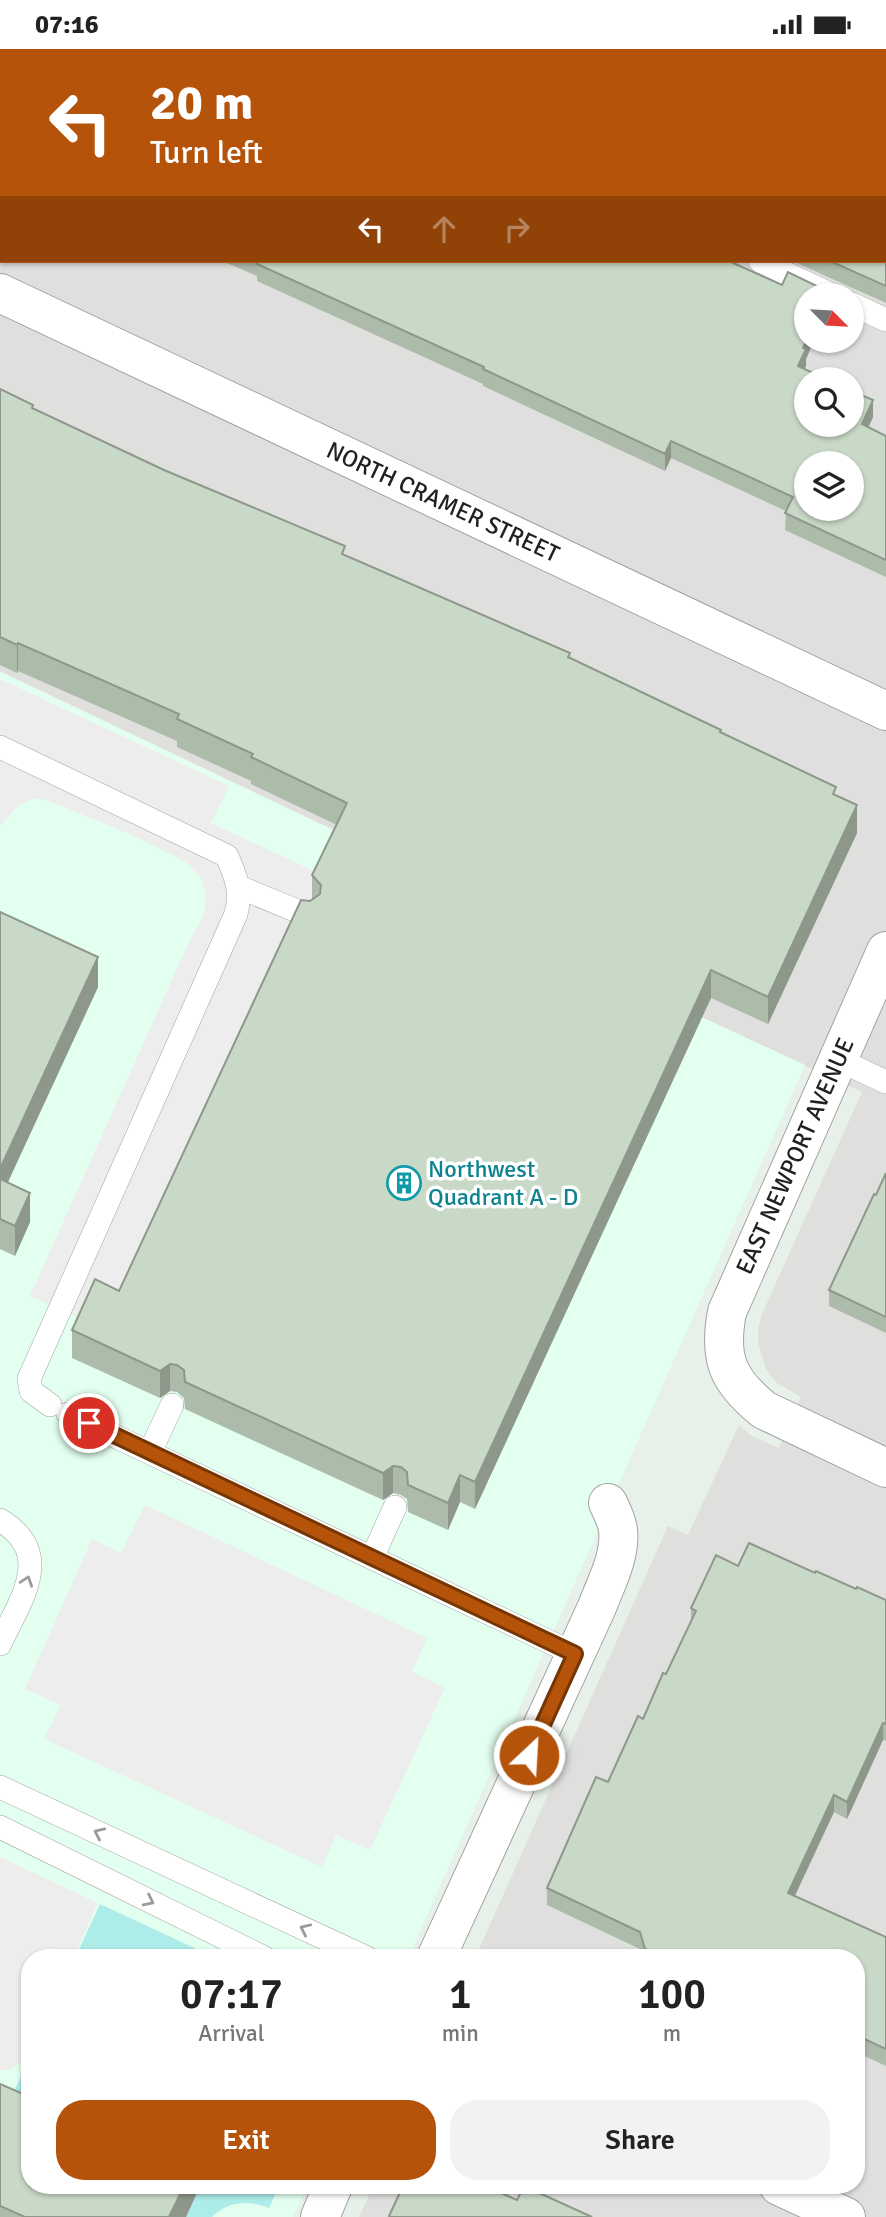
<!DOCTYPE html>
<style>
:root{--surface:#fff;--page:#f2f2f2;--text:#222;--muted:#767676;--accent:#b45309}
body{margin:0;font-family:Signika,sans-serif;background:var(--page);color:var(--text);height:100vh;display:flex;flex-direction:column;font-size:26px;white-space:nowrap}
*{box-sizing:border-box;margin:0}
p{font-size:23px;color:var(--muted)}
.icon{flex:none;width:38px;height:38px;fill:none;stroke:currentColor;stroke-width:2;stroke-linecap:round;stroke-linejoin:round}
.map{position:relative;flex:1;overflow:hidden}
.panel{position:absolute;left:21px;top:1900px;width:844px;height:245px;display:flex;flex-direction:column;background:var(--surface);border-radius:28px;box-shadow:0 2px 5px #0004}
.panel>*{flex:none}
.top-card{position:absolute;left:0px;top:0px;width:887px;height:214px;box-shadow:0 2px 5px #0004;background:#b45309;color:#fff;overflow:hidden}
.needle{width:46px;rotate:114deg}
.controls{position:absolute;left:794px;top:234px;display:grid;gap:14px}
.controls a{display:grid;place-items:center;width:70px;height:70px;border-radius:50%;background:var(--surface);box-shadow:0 2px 5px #0004;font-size:35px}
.pin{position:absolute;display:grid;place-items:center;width:60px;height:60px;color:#fff;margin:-30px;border:4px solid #fff;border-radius:50%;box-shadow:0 2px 7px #0007}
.me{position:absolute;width:77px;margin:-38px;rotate:25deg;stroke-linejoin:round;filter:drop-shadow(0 0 5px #0008)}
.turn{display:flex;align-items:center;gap:24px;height:147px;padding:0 35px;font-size:32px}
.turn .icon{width:91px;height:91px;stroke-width:2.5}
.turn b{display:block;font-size:49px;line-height:60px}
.lanes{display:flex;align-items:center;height:66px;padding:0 35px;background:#0003;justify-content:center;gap:35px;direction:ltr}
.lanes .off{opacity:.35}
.eta{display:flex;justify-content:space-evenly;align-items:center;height:119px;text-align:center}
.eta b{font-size:42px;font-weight:600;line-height:49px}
.button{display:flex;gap:14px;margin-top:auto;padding:14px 35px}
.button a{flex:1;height:80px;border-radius:28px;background:var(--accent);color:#fff;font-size:28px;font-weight:600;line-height:80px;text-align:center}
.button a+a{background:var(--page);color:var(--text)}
.status{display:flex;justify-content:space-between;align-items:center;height:49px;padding:0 35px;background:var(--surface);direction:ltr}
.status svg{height:19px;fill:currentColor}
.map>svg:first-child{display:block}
</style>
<div class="status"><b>07:16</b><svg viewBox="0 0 49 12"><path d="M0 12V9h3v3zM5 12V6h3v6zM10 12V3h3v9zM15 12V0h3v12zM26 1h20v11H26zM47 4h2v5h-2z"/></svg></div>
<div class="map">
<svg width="886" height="2168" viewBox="0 0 886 2168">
<rect width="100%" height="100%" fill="#e7f1e9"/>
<!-- residential -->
<path fill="#dfdfde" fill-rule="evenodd" d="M0,0H886V2168H359L373,2137H856V1909H475L668,1477L688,1486L739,1376L752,1387L779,1399L801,1348L777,1334L766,1320L758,1294V1280L762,1265L862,1043L400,828L405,815L0,622ZM2,2H886V212H2ZM807,247H852V292H807ZM807,331H852V376H807ZM807,415H852V460H807Z"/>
<!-- education -->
<polygon fill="#e3ffef" points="0,623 405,815 400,828 805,1016 408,1909 30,1909 30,2137 307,2137 293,2168 0,2168"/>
<!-- grass -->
<g fill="#adece9">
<polygon points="100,1855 216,1909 75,1909"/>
<polygon points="30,2008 30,2060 10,2051"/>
<path d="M200,2137H279L269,2159C249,2151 228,2152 212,2168H186Z"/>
</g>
<!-- parking -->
<g fill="#ededed">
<polygon points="0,630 229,737 211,774 325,827 117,1286 30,1247 188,895 204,866 206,846 201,829 186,813 134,787 47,751 35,749 19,756 0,777"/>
<polygon points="145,1456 427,1589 412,1623 445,1639 370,1801 336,1786 322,1818 44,1690 61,1656 25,1640 92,1490 121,1504"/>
<polygon points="0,1808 98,1854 73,1909 30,1909 30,2007 9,2021 0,2021"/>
</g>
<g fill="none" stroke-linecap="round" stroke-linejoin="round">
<!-- service casing -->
<g stroke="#a2a2a2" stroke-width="24">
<g id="service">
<polyline points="760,212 834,247"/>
<polyline points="852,255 886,271"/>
<path d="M0,698L227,807C236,828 242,842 236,865L29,1330L31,1342L50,1356"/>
<polyline points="239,838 307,866"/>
<polyline points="837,1010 886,1033"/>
<polyline points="68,1365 575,1605"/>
<polyline points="150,1403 172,1356"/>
<path d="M0,1471C56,1505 20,1551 0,1595"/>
<polyline points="372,1509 395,1458"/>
<polyline points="0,1738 367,1909"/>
<polyline points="0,1778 265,1909"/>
</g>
</g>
<!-- minor casing -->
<g stroke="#a2a2a2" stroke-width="40">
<g id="minor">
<polyline points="0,244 886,662"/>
<path d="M886,902L727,1263C718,1310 728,1332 764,1361L886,1419"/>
<path d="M436,1909L597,1558C606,1534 621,1507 618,1481C617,1472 612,1462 608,1454"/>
<polyline points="779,2137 846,2168"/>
<polyline points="320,2168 333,2137"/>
</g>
</g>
<!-- service -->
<use href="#service" stroke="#fff" stroke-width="23"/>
<!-- minor -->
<use href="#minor" stroke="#fff" stroke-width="38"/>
</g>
<!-- wall -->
<g fill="#adbbab">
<polygon points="0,0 171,0 170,2 2,2 2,110 0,109"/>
<polygon points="886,7 886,254 799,215 799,212 886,212"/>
<polygon points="222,212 729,212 782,236 829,247 806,310 806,317 804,320 873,368 868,378 886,387 886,528 785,481 786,462 671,409 665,422 483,337 483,335 257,232 257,227"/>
<polygon points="0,340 33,359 345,507 570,609 721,684 836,746 857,784 768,975 711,949 475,1460 460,1453 448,1481 408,1463 407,1450 401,1446 393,1444 383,1451 185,1360 184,1349 177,1343 170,1342 160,1349 72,1309 72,1281 119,1242 310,852 312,850 312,826 337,776 251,735 251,732 177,698 177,692 18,622 17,624 0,616"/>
<polygon points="0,863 98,938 8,1133 30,1173 15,1207 0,1200"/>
<polygon points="886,1124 886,1284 829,1257 829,1241"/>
<polygon points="738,1517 815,1524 886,1551 886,1692 883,1691 847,1770 834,1763 795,1847 886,1888 886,2017 856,2003 856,1909 643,1909 640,1900 547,1856 547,1839 643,1670 666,1625 691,1573 691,1559"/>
<polygon points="0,2035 200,2137 186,2168 0,2168"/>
</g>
<!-- shaded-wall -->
<g fill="#8d988b">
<polygon points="807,290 807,292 814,292 806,310 806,317 798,334 798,317 803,299"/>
<polygon points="873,351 873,368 862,393 862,375"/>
<polygon points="671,392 671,409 665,422 665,405"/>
<polygon points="18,594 18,622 17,624 17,596"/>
<polygon points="857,756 857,784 768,975 768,948"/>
<polygon points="98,908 98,938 0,1150 0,1120"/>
<polygon points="711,921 711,949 475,1460 475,1433"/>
<polygon points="30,1144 30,1173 15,1207 15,1177"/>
<polygon points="170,1315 170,1342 160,1349 160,1322"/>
<polygon points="393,1417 393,1444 383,1451 383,1424"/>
<polygon points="460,1426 460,1453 448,1481 448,1454"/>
<polygon points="883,1674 883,1691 847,1770 847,1753"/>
<polygon points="834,1746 834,1763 788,1861 788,1844"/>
<polygon points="184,2137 200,2137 186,2168 169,2168"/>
</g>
<!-- building -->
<g fill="#c9d9c7" stroke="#8d988b" stroke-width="2" fill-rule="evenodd">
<polygon points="0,0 163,0 162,2 2,2 2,93 0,92"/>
<polygon points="244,0 870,0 874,2 243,2"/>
<polygon points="886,7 886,237 830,212 886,212"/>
<path d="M258,212H729L782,236L788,223L829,243L827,247H807V290L803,299L806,300L798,317L828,331H807V376H852V342L873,351L862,375L886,387V511L785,464L793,448L671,392L665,405L483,320L484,318L257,215ZM807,415H852V460H807Z"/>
<polygon points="0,340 33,356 32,359 164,421 345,497 342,505 570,604 568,608 721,681 720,683 836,738 833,745 857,756 768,948 711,921 475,1433 460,1426 448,1454 408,1436 407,1423 401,1418 393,1417 383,1424 185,1333 184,1321 177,1316 170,1315 160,1322 72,1281 95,1230 119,1242 301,851 310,852 320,845 321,836 312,826 347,754 251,708 253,705 177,670 179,665 18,594 17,596 0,588"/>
<polygon points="0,863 98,908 0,1120"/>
<polygon points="886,1124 886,1268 829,1241 874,1145 876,1146"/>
<polygon points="0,1130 30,1144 15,1177 0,1170"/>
<polygon points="749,1494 815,1524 816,1522 856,1540 857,1538 886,1551 886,1675 883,1674 847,1753 834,1746 788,1844 886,1888 886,2000 856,1986 856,1909 665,1909 645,1900 640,1883 547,1839 596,1728 608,1733 638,1667 643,1670 663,1624 666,1625 696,1562 691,1559 716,1506 738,1517"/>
<polygon points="0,2035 30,2048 30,2137 184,2137 169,2168 25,2168 0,2157"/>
<polygon points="403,2137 485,2137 517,2151 524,2137 592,2168 391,2168 389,2167"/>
</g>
<!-- one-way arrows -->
<defs><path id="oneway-chevron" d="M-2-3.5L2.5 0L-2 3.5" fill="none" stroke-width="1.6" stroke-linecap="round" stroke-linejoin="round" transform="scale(1.75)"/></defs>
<g stroke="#9b9b9b">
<use href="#oneway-chevron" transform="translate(27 1532) rotate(-71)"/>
<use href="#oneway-chevron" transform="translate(99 1784) rotate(-155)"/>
<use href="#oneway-chevron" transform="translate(149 1852) rotate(26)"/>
<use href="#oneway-chevron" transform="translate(305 1880) rotate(-155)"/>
</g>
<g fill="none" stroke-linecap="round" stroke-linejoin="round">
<!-- route casing -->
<g stroke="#753606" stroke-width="18">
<polyline id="route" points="89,1374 575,1605 529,1706"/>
</g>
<!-- route -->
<use href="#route" stroke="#b45309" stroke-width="12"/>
</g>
<!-- icons -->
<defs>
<g id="building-ring" transform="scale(1.75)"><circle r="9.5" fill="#fff" stroke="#0f9aa8" stroke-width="1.5"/><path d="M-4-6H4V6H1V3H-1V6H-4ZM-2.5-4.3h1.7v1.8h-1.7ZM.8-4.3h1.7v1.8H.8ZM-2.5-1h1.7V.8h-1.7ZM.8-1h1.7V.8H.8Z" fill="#0f9aa8"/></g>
</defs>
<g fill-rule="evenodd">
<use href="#building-ring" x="404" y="1134"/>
</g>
<g text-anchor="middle" stroke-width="7" stroke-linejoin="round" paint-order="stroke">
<!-- street labels -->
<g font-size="24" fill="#212121" stroke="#fff">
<text transform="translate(443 453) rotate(25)" y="8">NORTH CRAMER STREET</text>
<text transform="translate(795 1107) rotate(-66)" y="8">EAST NEWPORT AVENUE</text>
</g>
<!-- culture labels -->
<g font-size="24" fill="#0d838f" stroke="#fff" text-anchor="start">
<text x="428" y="1128">Northwest<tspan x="428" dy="28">Quadrant A - D</tspan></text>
</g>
</g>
</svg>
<div class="controls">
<a><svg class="needle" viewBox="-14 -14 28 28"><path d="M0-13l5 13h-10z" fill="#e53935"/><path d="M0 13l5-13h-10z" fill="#767676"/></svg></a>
<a><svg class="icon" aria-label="search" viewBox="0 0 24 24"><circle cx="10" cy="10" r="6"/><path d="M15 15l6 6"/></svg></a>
<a><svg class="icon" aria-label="layers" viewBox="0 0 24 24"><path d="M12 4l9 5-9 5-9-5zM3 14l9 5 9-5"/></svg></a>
</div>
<div class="pin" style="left:89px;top:1374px;background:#d93025"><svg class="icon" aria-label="arrive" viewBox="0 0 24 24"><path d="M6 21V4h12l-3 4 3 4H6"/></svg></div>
<svg class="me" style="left:529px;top:1706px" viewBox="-20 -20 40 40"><circle r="17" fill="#b45309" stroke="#fff" stroke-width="3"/><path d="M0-11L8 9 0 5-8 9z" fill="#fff"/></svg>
<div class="top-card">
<div class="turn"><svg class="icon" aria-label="left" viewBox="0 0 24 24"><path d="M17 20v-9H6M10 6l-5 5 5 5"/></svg><div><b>20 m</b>Turn left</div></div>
<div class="lanes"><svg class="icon" aria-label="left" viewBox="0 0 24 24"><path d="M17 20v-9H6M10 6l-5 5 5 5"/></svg><svg class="icon off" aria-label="ahead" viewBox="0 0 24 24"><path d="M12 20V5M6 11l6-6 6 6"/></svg><svg class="icon off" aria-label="right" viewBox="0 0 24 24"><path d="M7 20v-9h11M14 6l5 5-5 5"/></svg></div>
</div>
<section class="panel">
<div class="eta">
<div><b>07:17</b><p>Arrival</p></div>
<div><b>1</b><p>min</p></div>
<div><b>100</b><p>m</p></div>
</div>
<div class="button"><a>Exit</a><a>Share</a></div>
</section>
</div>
